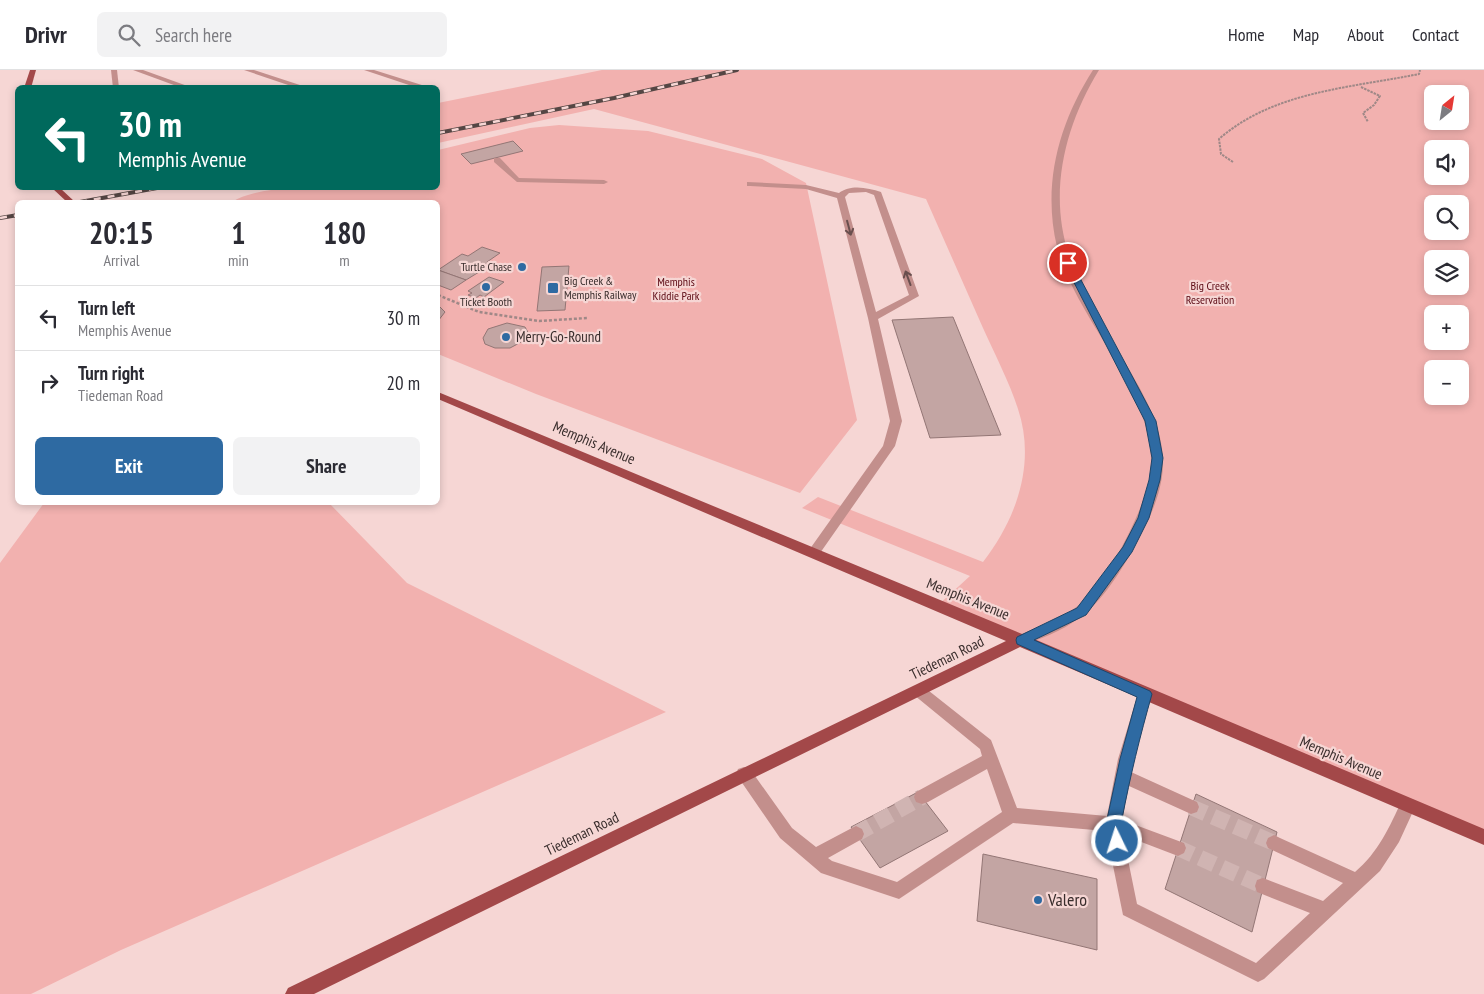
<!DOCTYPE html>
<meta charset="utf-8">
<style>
:root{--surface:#fff;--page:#f2f2f3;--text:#2b2b33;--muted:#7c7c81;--line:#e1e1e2;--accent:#2e6aa2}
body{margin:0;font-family:"PT Sans Narrow",sans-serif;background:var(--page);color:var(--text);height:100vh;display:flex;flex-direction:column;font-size:19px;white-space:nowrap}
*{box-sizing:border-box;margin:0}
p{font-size:16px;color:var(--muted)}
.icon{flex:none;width:28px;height:28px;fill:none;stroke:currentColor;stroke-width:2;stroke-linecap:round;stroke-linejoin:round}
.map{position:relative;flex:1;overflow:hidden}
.panel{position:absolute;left:15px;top:130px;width:425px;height:305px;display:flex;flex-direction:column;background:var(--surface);border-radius:8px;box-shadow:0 2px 8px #0003}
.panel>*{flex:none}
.banner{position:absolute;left:15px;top:15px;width:425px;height:105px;border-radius:8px;box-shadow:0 2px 8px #0003;background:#00695c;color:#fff;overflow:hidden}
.needle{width:32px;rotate:30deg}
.tools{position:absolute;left:1424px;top:15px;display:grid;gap:10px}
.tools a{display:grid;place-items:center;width:45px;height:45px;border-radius:8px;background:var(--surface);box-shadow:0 2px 8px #0003;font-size:25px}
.pin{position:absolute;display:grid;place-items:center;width:42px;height:42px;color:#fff;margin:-21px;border:2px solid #fff;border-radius:50%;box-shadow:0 1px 5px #0007}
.me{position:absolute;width:55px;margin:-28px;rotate:356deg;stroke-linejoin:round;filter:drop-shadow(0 0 4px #0008)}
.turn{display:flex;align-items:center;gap:18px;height:105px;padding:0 20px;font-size:22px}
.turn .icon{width:65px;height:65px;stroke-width:2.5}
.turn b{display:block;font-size:35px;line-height:42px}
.eta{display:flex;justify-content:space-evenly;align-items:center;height:85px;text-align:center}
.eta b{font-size:30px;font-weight:800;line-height:35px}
.action{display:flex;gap:10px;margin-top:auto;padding:10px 20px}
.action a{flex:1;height:58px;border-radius:8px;background:var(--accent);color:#fff;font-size:20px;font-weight:800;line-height:58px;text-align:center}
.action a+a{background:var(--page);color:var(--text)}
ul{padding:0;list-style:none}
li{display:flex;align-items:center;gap:15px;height:65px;padding:0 20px;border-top:1px solid var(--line)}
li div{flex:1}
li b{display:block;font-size:19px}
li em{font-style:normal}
header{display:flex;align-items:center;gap:30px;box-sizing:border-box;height:70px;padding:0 25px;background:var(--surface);border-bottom:1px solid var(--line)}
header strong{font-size:24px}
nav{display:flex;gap:28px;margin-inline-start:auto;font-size:18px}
.search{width:350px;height:45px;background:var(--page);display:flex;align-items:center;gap:12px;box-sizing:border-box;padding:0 18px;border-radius:8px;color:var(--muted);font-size:19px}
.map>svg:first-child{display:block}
</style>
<header>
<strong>Drivr</strong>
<div class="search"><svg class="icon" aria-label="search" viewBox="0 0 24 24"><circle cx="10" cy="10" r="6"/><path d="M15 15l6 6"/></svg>Search here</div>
<nav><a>Home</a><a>Map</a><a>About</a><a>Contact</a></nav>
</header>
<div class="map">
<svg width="1484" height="924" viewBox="0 0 1484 924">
<rect width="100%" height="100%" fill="#f6d6d4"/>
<!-- green -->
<g fill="#f2b1af" fill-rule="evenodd">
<path d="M602,0H1484V767L936,537L970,506L802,438L818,427L983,492C1017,448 1036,393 1018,339C1009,311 995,285 983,258C964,215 945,172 926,129L594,39L438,73V33ZM1432,24H1460V51H1432ZM1432,79H1460V106H1432ZM1432,134H1460V161H1432ZM1432,189H1460V216H1432ZM1432,244H1460V271H1432ZM1432,299H1460V326H1432Z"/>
<path d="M559,55L648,61L762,89L806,113L857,350L800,423L536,324L438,284V132H232C267,108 391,118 438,118V80L530,58Z"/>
<polygon points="44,433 329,433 407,513 666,642 121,880 31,924 0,924 0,493"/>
</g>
<!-- building -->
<g fill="#c3a5a3" stroke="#937675">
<polygon points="513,71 523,81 471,94 461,84"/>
<polygon points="482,177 500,183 487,192 492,194 466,210 438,200 462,184 468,186"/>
<polygon points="569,196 565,240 537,241 542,197"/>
<polygon points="438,200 466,210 451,220 438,215"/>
<polygon points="489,207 504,212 484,227 480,225 476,228 468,225 472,223 468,221"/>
<polygon points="438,235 445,242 438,251"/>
<polygon points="953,247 1001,365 930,368 892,250"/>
<polygon points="507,253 525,257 529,264 527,269 510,278 495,278 485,274 483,268 488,259"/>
<polygon points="918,722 948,761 880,798 851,757"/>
<polygon points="1196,724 1277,762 1252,862 1165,819"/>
<polygon points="983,784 1097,809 1097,880 977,851"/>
</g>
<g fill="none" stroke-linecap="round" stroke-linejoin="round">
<!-- minor-tunnel -->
<g stroke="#d0b4b2" stroke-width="16" stroke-dasharray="16 8" stroke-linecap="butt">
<polyline points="1191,737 1274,773"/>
<polyline points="856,764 922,727"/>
<polyline points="1178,778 1263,816"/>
</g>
<!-- path-far1 -->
<g stroke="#9f8887" stroke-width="2" stroke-dasharray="2.5 1" stroke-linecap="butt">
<polyline points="1361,17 1380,26 1374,35 1363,43 1368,52"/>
<path d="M1233,92L1221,84L1219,69C1274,21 1350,18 1419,4L1420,0"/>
</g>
<!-- path -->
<polyline stroke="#9f8887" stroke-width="2.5" stroke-dasharray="3 2" stroke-linecap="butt" points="438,225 479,242 539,251 588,248"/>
<!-- minor -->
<g fill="#c38f8c" fill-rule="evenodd">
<polygon points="111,0 117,0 119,18 113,18"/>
<polygon points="133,0 143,0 193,18 182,18"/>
<polygon points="244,0 254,0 309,18 297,18"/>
<polygon points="364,0 374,0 425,16 418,18"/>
<path d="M1093,0H1099C1064,57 1047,126 1071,191C1084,227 1107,261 1126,294C1144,325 1164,358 1163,395C1162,429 1143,462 1127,490C1097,539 1078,557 1022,575L1017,574L1015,570L1017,566C1036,558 1058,551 1075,538C1098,522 1115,490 1128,465C1138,444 1149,421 1151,397C1156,324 1075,248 1057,177C1042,114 1059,53 1093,0Z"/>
<polygon points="494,88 500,88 519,108 604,110 608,112 604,114 517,112 494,92"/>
<path d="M747,112L806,115L839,123C851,114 868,118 881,122L919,226L878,249L902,351L895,376L818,486L813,488L807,483L883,376L890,351L868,248L837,128L806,119L750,116H747ZM866,122L874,125L909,225L876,242L845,127L849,123Z"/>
<path d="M919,615L924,617L991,670L1017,738L1107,746L1118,689L1138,624L1140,620L1145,618L1150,620L1152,624L1131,702L1197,732L1199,737L1197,742L1191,744L1129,716L1122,750L1184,773L1186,778L1184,783L1178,786L1123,765L1137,834L1256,893L1310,843L1257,822L1255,816L1257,810L1263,808L1323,831L1343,813L1268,778L1266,773L1268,768L1274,765L1280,768L1355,802C1378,783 1390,756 1402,730L1408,728L1414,730L1416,735L1399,772L1380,801L1264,909L1258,912L1123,845L1106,761L1013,753L899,829L821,803L780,768L736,704L738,699L744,697L750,699L792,758L816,777L850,759L856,756L862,759L864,764L862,769L828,788L832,791L897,812L1002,742L987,699L928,732L922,734L916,732L914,727L916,722L982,686L980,679L914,625L912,621L914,617Z"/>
</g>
<!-- major -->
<g fill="#a34849" fill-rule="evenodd">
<polygon points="30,0 36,0 31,18 24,18"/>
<polygon points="52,118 60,118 75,132 67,132"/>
<polygon points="438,322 1027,566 1484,759 1484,775 1020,577 314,924 285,924 288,918 1006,571 438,329"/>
</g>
<!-- rail casing -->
<g stroke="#554644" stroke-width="4">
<g id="rail">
<polyline points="438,63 614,28 737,0"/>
<polyline points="80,132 157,118"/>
<polyline points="0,148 18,145"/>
</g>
</g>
<!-- rail -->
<use href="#rail" stroke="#f6d6d4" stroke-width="2.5" stroke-dasharray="7" stroke-linecap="butt"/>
</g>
<!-- one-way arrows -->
<defs><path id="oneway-shaft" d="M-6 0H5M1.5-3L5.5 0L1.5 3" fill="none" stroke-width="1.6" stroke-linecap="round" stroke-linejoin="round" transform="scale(1.25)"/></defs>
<g stroke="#694f4e">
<use href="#oneway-shaft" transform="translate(849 158) rotate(75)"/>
<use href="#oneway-shaft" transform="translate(908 208) rotate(-110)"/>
</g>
<!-- route -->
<path fill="#2e6aa2" stroke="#1e4569" d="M1065,191L1072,193L1156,351L1163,388L1160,410L1149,448L1132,482L1086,545L1034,570L1150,621L1152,624C1140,666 1130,707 1122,749C1120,759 1126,767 1122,776L1117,778L1111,776L1106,754L1120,689L1137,627L1017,574L1016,570L1017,567L1077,538L1123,477L1138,448L1149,410L1152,388L1145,351L1064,193Z"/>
<!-- markers -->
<g fill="#2e6aa2" stroke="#f6d6d4" stroke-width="2">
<circle cx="522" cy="197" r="5"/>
<circle cx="486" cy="217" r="5"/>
<rect x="547" y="212" width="12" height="12" rx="2.5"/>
<circle cx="506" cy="267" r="5"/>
<circle cx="1038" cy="830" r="5"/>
</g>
<g text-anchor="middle" stroke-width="4.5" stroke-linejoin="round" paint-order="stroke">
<!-- far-poi labels -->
<g font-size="12" fill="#392d2c" stroke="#f6d6d4" text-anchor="end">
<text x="512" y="201">Turtle Chase</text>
<text x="564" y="215" text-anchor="start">Big Creek &amp;<tspan x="564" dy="14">Memphis Railway</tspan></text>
<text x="486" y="236" text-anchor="middle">Ticket Booth</text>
</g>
<!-- far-park labels -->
<g font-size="12" fill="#5d0b15" stroke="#f6d6d4">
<text x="676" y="216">Memphis<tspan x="676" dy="14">Kiddie Park</tspan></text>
<text x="1210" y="220">Big Creek<tspan x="1210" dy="14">Reservation</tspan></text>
</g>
<!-- poi labels -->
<g font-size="15" fill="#392d2c" stroke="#f6d6d4" text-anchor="start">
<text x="516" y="272">Merry-Go-Round</text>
</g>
<!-- street labels -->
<g font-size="15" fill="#392d2c" stroke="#f6d6d4">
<text transform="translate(594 373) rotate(23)" y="5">Memphis Avenue</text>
<text transform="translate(968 529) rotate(22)" y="5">Memphis Avenue</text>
<text transform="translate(947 588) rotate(-26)" y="5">Tiedeman Road</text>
<text transform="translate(1341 688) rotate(23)" y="5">Memphis Avenue</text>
<text transform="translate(582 764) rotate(-26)" y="5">Tiedeman Road</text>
</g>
<!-- near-poi labels -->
<g font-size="18" fill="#392d2c" stroke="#f6d6d4" text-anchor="start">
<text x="1048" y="836">Valero</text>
</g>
</g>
</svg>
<div class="tools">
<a><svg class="needle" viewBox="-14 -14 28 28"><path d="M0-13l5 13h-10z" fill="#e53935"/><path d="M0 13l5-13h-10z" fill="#7c7c81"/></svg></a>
<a><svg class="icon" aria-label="sound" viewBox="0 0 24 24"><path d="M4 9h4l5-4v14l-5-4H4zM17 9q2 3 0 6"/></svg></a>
<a><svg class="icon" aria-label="search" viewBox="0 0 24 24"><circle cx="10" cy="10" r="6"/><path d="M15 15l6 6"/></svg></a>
<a><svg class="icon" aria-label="layers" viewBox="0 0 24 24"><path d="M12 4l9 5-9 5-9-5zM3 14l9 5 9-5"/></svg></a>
<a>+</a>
<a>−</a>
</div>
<div class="pin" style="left:1068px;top:193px;background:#d93025"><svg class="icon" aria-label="arrive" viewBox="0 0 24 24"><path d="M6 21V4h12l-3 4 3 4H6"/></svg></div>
<svg class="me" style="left:1117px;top:771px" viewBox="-20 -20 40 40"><circle r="17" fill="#2e6aa2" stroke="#fff" stroke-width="3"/><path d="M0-11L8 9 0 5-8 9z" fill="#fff"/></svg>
<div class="banner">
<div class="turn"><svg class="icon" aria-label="left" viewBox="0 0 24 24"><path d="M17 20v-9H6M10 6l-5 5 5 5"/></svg><div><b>30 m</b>Memphis Avenue</div></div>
</div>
<section class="panel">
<div class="eta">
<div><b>20:15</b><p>Arrival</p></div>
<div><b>1</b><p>min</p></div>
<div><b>180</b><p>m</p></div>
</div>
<ul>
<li><svg class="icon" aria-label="left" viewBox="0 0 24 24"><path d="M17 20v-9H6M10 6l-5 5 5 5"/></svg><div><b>Turn left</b><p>Memphis Avenue</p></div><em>30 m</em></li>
<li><svg class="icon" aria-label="right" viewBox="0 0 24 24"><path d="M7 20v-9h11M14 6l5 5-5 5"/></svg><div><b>Turn right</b><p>Tiedeman Road</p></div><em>20 m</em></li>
</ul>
<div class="action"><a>Exit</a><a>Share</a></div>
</section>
</div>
